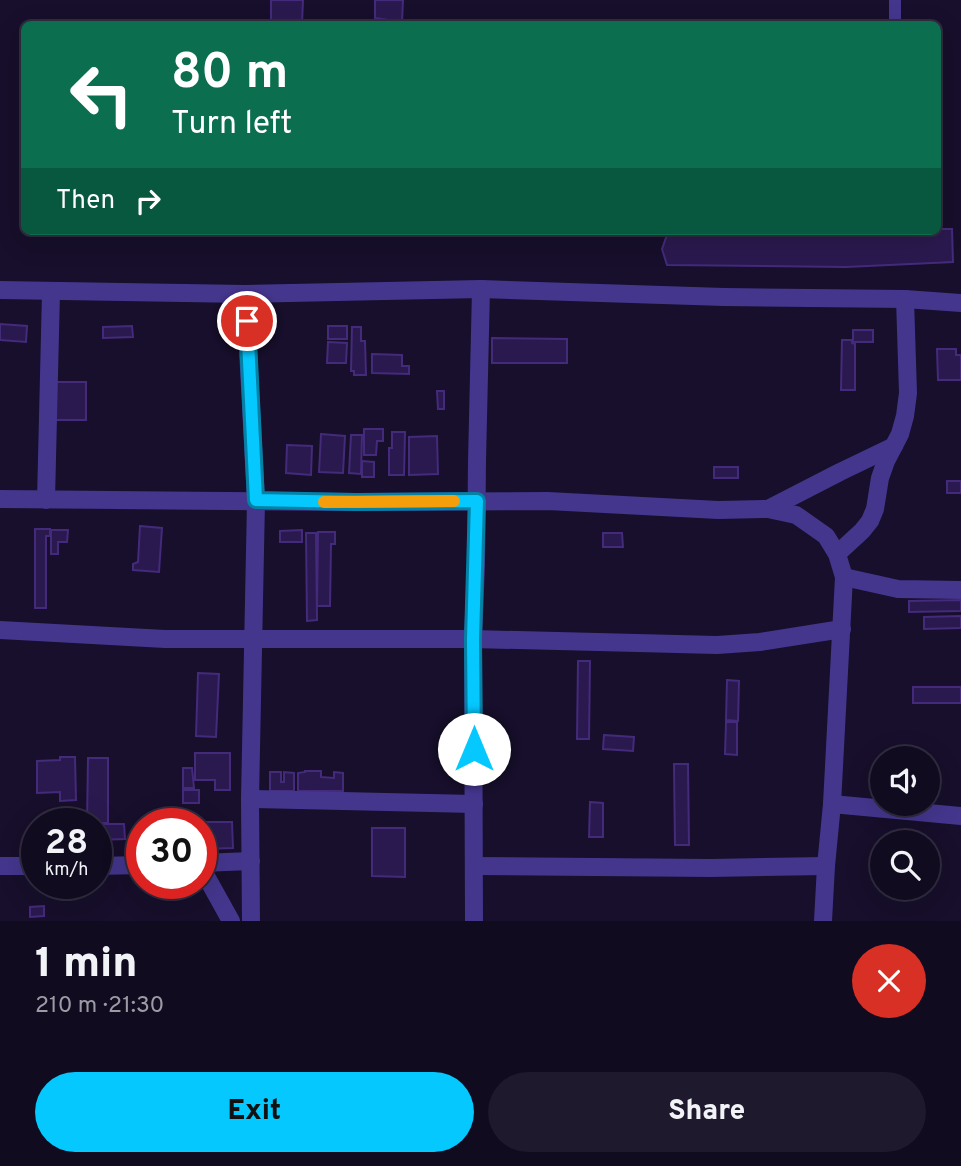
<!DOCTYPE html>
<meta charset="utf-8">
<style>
:root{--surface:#110b20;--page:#1e192d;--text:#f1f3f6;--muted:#9c9ba5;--line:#302b3e;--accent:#05c8ff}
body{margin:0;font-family:Overpass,sans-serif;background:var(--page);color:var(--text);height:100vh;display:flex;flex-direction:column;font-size:26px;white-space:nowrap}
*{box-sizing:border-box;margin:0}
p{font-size:23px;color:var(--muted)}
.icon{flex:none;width:38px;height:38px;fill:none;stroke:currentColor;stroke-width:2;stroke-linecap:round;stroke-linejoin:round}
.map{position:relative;height:921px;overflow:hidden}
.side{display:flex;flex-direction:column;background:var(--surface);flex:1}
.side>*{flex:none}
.hud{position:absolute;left:21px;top:21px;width:920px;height:214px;border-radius:10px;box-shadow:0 7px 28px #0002,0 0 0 2px var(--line);background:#0b6e4f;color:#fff;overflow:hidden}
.tools{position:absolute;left:870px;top:746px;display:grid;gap:14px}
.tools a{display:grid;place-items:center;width:70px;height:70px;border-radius:50%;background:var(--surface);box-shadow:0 7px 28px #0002,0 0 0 2px var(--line);font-size:35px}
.speed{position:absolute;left:21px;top:808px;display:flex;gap:14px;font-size:35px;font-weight:700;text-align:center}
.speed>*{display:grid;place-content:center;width:91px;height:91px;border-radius:50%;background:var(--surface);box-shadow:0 7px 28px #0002,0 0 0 2px var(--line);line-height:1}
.speed small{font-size:18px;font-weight:400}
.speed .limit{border:10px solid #d22;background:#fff;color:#111}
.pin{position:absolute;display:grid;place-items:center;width:60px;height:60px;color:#fff;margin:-30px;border:4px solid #fff;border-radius:50%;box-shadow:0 2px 7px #0007}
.me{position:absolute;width:77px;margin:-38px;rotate:0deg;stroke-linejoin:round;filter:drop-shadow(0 0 5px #0008)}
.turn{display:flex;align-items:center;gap:24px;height:147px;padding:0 35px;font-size:32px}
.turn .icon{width:91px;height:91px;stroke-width:2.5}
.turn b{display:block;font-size:49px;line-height:60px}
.then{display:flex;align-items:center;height:66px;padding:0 35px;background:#0003;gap:14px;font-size:26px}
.round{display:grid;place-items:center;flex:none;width:74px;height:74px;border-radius:37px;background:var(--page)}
.summary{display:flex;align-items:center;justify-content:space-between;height:119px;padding:0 35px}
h1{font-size:42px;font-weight:800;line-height:52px}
.action{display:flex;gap:14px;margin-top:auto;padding:14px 35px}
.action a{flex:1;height:80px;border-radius:42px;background:var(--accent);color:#111;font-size:28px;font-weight:800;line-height:80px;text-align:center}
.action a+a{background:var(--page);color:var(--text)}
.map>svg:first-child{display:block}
</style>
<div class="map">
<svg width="961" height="921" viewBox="0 0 961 921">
<rect width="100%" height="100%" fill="#170f2b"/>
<!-- building -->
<g fill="#2a194e" stroke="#442a7b" stroke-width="2">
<polygon points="271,0 303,0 302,24 271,24"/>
<polygon points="375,0 403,0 402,22 375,18"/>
<polygon points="938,229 952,229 953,262 846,267 667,265 662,249 668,232 801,232 938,231"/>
<polygon points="0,324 27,326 26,342 0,340"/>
<polygon points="132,326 133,337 103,338 103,327"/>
<rect x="328" y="326" width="19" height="13"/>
<polygon points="352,327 361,327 361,341 365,341 366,375 354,375 354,371 351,371"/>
<rect x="853" y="330" width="20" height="12"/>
<polygon points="492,338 567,339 567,363 492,363"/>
<polygon points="842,340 852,340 852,343 855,344 855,390 841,390"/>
<polygon points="328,342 347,343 346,363 327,363"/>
<polygon points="937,349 956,349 956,355 961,355 961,380 938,380"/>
<polygon points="372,354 402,355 402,366 409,366 409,374 372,373"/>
<polygon points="52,382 86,382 86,420 54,420"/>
<polygon points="437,391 444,391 444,409 438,409"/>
<polygon points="364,429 383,429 383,441 377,441 376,455 364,455"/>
<polygon points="392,432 405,432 404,475 389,475 389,448 392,448"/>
<polygon points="321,434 345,436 343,473 319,472"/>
<polygon points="351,435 362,435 361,474 349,473"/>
<polygon points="437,436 438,474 409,475 409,437"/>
<polygon points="287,445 312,446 311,475 286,473"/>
<polygon points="362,461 374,462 374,477 362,477"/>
<rect x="714" y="467" width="24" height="11"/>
<rect x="947" y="481" width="14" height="12"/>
<polygon points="140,526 162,528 159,572 133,570 133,564 138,562"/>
<polygon points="35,529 50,529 50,536 46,536 46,608 35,608"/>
<polygon points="51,530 68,530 67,542 58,542 58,554 51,554"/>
<polygon points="302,530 302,542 280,542 280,531"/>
<polygon points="318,532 335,532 335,544 331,544 330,606 317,606"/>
<polygon points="306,533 316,533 317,620 307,621"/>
<polygon points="603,533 622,533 623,547 603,547"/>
<polygon points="961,600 961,611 909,612 909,601"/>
<polygon points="961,616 961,628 924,629 924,617"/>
<polygon points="578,661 590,661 589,739 577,739"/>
<polygon points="198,673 219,674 216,737 196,736"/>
<polygon points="727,680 739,681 738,721 726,720"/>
<rect x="913" y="687" width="48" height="16"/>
<polygon points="726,722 737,722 737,755 725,754"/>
<polygon points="604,735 634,737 633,751 603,749"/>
<polygon points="195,753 230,753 230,790 215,790 215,780 195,780"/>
<polygon points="60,757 75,757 76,800 60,801 60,792 37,793 37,761 60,760"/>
<polygon points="88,758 108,758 108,823 87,823"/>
<polygon points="674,764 688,764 689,845 675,845"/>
<polygon points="183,768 192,768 194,788 183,788"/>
<polygon points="305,771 321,771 321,777 334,778 334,772 343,773 343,791 298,791 298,773 305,772"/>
<polygon points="270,772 281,772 281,782 284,782 284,772 294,773 294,791 270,791"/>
<rect x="183" y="790" width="16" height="13"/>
<polygon points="590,802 603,803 603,837 589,837"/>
<polygon points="201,822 232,822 233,848 201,849"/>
<polygon points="96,824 124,824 125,839 96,840"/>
<polygon points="372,828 405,828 405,877 372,876"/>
<polygon points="44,906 44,916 30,917 30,907"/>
</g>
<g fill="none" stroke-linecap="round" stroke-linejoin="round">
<!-- lane -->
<polyline stroke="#44368d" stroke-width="12" points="895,24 895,0"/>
<!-- street -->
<g stroke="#44368d" stroke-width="18">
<polyline points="0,290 245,294 481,289 724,297 905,299 961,303"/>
<polyline points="245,294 256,501 250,799 251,921"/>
<polyline points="0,499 356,502 548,501 718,510 768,509 796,515 826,536 837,554 844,577 832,804 826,866 823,921"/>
<polyline points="46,500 51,292"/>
<polyline points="768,509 840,472 894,446"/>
<polyline points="837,554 862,531 870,521 875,509 880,478 886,461 900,434 905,416 908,393 905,299"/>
<polyline points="844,577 898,589 961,590"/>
<polyline points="0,630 165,639 473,639 717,645 760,642 842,629"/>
<polyline points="250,799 474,804"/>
<polyline points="832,804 961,816"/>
<polyline points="201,863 251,861"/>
<polyline points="0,866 37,866"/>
<polyline points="96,866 142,865"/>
<polyline points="474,866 711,868 826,866"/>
<polyline points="201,867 231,921"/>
<polyline points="474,921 473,639 476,565 477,461 481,289"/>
</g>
</g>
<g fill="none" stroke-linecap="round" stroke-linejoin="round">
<!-- route casing -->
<g stroke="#0382a6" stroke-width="18">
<polyline id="route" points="247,321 256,500 356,502 477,501 473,639 474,749"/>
</g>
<!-- route -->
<use href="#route" stroke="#05c8ff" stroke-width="12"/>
<!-- slow -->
<polyline stroke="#f59e0b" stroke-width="12" points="324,502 454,501"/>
</g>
</svg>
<div class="tools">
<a><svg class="icon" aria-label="sound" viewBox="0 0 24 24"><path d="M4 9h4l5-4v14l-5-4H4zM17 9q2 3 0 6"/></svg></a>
<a><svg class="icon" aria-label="search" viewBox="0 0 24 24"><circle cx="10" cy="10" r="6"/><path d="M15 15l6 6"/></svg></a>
</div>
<div class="speed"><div>28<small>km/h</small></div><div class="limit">30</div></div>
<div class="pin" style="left:247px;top:321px;background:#d93025"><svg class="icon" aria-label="arrive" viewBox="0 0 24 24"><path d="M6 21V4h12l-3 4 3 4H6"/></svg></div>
<svg class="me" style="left:474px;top:749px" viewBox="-20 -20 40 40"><circle r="19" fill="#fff"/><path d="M0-13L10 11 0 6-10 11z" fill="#05c8ff"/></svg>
<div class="hud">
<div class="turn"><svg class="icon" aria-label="left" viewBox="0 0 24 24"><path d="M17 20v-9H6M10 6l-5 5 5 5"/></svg><div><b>80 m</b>Turn left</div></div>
<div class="then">Then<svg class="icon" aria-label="right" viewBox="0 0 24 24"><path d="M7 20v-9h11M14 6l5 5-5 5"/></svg></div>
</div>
</div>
<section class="side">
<div class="summary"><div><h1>1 min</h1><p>210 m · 21:30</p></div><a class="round" style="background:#d93025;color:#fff"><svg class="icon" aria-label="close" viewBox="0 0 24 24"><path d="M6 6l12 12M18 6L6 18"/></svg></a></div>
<div class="action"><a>Exit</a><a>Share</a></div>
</section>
